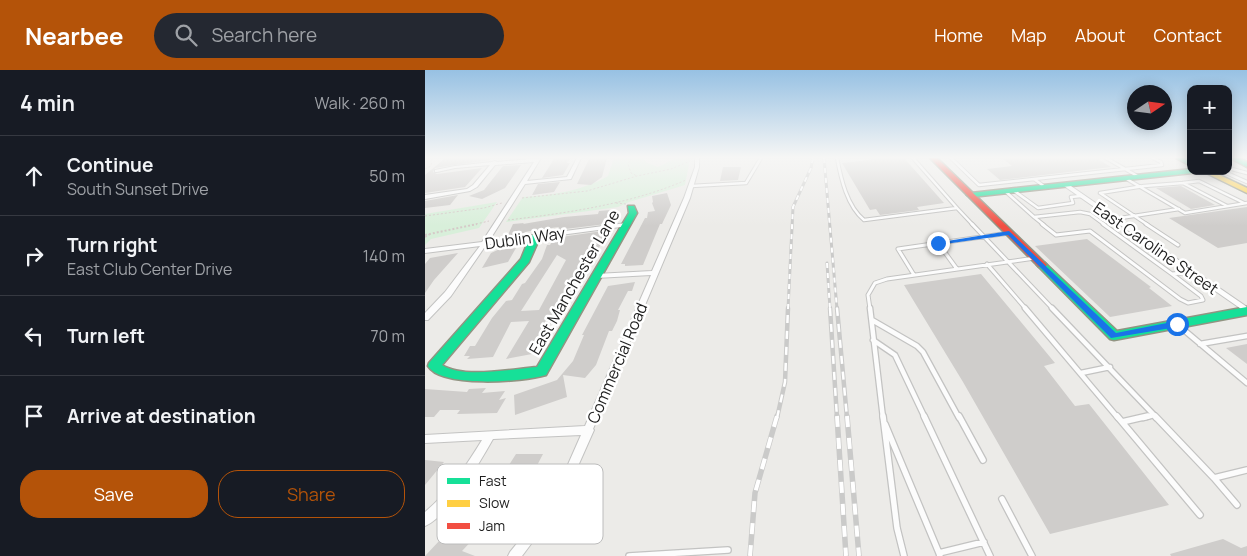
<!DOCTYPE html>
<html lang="en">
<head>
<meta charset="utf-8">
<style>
	:root { --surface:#171b24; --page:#242831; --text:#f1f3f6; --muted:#9ea1a6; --line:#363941; --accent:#b45309 }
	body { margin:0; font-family:Manrope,sans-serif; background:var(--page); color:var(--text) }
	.controls { position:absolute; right:15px; top:15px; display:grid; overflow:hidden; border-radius:10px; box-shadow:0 2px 12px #0003 }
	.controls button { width:45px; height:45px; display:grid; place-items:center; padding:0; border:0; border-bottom:1px solid var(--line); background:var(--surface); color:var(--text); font:25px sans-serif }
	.compass { position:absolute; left:702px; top:15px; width:45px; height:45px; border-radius:50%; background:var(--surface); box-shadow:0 2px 12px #0003; rotate:77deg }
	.stop { position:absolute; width:15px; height:15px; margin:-11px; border:4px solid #1a73e8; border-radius:50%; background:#fff }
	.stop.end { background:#1a73e8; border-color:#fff; box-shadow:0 1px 5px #0008 }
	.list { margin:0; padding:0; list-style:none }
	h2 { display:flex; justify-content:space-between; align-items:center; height:65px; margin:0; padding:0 20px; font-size:21px }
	h2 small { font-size:16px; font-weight:400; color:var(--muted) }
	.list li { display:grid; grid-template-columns:32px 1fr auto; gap:15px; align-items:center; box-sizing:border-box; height:80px; padding:0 20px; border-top:1px solid var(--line) }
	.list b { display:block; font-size:19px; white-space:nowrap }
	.list p { margin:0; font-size:16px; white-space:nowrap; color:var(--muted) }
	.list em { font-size:16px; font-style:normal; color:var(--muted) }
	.actions { display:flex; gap:10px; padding:15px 20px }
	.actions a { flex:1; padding:11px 0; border:1px solid var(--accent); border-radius:20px; text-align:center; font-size:18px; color:var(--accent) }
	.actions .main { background:var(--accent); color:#fff }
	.icon { flex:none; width:28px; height:28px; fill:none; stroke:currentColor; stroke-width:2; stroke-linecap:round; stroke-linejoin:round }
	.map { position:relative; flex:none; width:822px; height:486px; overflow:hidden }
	header { display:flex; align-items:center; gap:30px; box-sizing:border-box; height:70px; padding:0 25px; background:var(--accent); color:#fff }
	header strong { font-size:24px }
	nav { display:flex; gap:28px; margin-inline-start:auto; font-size:18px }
	.search { width:350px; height:45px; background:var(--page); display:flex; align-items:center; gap:12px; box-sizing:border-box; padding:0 18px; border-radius:28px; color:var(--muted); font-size:19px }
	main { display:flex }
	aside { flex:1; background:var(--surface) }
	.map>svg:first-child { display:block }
	.park { fill:#d8efda }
	.building { fill:#cfcdcb; fill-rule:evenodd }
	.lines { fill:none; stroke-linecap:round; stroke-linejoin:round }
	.lane-far3-casing { stroke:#c3c3c2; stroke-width:4.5 }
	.lane-far2-casing { stroke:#c3c3c2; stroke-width:5 }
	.lane-far1-casing { stroke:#c3c3c2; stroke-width:7 }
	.lane-casing { stroke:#c3c3c2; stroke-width:8 }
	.street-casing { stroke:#c3c3c2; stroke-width:2 }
	.fast-casing { stroke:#919482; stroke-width:3 }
	.slow-casing { stroke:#919482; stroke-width:3 }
	.jam-casing { stroke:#919482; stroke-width:3 }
	.path-far1 { stroke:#d5cac8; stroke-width:1; stroke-dasharray:2 2; stroke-linecap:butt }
	.path { stroke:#d5cac8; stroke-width:2; stroke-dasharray:2 2; stroke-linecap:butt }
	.lane-far3 { stroke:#fcfcfc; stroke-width:2.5 }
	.lane-far2 { stroke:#fcfcfc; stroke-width:3 }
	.lane-far1 { stroke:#fcfcfc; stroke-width:4.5 }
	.lane { stroke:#fcfcfc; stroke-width:5.5 }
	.street { fill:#fcfcfc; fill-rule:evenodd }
	.fast { fill:#16e098; fill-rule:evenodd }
	.slow { fill:#ffcf43; fill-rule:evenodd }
	.jam { fill:#f24e42; fill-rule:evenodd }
	.rail-far2-casing { stroke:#cacac9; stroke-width:3 }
	.rail-far1-casing { stroke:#cacac9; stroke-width:4.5 }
	.rail-casing { stroke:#cacac9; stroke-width:5.5 }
	.rail-far2 { stroke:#fff; stroke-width:2; stroke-dasharray:5; stroke-linecap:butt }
	.rail-far1 { stroke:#fff; stroke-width:2.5; stroke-dasharray:8; stroke-linecap:butt }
	.rail { stroke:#fff; stroke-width:4; stroke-dasharray:11; stroke-linecap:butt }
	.route { fill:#1a73e8 }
	.labels { text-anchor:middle; stroke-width:5; stroke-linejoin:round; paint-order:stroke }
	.street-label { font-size:16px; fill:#1e1e1e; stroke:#fff }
	.key { fill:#fff; stroke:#bcbcbc; stroke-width:1 }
	.key-label { font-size:14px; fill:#1e1e1e }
</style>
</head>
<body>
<header>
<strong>Nearbee</strong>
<div class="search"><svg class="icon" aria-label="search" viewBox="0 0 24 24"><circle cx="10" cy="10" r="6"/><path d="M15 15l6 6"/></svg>Search here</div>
<nav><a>Home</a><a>Map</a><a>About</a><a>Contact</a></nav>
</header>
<main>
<aside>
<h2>4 min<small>Walk · 260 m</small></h2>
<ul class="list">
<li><svg class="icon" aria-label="ahead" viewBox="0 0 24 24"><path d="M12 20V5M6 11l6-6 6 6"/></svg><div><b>Continue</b><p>South Sunset Drive</p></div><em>50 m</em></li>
<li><svg class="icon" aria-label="right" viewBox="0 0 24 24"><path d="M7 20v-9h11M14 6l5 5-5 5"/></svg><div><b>Turn right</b><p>East Club Center Drive</p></div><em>140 m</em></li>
<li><svg class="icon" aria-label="left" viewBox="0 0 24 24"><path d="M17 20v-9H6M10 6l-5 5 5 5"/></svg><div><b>Turn left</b></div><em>70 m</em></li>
<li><svg class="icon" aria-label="arrive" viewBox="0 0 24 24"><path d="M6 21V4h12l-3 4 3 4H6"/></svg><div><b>Arrive at destination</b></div></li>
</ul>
<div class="actions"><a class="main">Save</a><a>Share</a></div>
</aside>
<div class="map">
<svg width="822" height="486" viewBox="0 0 822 486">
	<rect width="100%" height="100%" fill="#ecebe8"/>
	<path class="park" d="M189 88H218L221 92 233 97 251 88 265 89 260 115 204 132 193 137 81 152 98 127C128 125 157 121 183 106Z
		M72 132 54 158 6 169 0 175V144Z"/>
	<path class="building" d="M23 88H66L64 90 10 98 8 102 12 104 57 98 40 117 0 123V105L18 90Z
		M132 88H145L142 93H145L138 105 117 108 129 89Z
		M182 88 177 107 166 115 152 114 164 89Z
		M461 88H479L519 133 492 137 494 140 455 145 451 139 445 140 417 93Z
		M577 88H671L686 97 575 110 562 99 587 96Z
		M96 95 80 118 57 129 44 126 59 120 78 96Z
		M298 97H316L313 110 295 111Z
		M135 112 129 122 107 125 113 114Z
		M756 116 790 135 766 139 731 118Z
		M242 123 246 135 237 154H235L218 195 200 196V194H196L220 148H222L223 142 230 141 227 133 228 132 227 126Z
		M33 125 25 135 0 138V131Z
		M822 137V173L793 178 744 148Z
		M185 140 181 154 132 160 134 157 111 160 100 162 97 165 82 167 88 154 99 153 98 154 139 147 173 144 174 141Z
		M178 161 177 167H181L178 174H176L169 187H166L155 211 146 221 107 284 81 289 104 251 86 252 68 287 42 289 45 286H39L45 276H50L67 248 81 231 87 230 97 214 100 213 117 189 122 175H125L129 168ZM132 185 141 190 114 240 96 241Z
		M662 169 726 217 724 218 747 236 685 247 610 176Z
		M89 173 84 179 91 178 83 192 57 198 66 183 77 178 79 174Z
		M33 183 9 210 0 223V194L5 188Z
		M556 204 630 293 619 296 650 336 664 334 744 435 625 464 538 312 479 215Z
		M210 212 207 221H203L193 240H195L192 251 187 261H184L171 295 160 308 138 305 142 327 90 345 89 325 132 310 148 291 159 265H157L183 216Z
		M822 274V294L801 278Z
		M61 318 57 323 80 321 74 330 81 328 72 343 32 344 35 340H15L9 347H0V319L42 322 44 319Z
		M91 384H118L106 407 67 408 74 395H84Z
		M0 390 19 392 0 415Z
		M30 454 52 465 37 481 50 486H0Z
		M798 469 816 478 822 476V486H746L745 484Z"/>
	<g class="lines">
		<defs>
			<path id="lane-far3" d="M412 88C416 109 422 136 439 150L532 138 488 88
				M526 88 554 115 609 109
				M681 88 714 107
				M803 98 822 103
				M797 101 822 112
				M700 108 760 143 822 133
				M266 116 321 113 336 88
				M620 117 609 109 737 95 736 92 728 88
				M588 120 613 138 648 133 646 127 656 126
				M580 121 609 147 655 142 665 144 680 155
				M802 136 758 113 774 111 819 133
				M532 138 548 155
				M609 147 619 155
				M689 149 754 139
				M723 155 675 123 719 116 758 113"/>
			<path id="lane-far2" d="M547 154 628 239
				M617 154 631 165 665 161 755 229 763 233 778 230 776 226 747 204
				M678 154 747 204 765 202
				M721 154 753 175
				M513 173 532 199
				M562 194 601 239
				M489 205 473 179 584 163
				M445 239 443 225 450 213 462 209 610 188"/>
			<path id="lane-far1" d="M445 238 458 348
				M600 238 693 348
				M627 238 729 345 718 348
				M447 250 492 276 498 282 534 348
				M753 255 822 313
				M448 270 470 285 500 348
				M775 274 822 266
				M656 303 685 297
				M729 345 731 348"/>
			<path id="lane" d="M458 346 472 458 479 486
				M499 346 565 486
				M534 346 558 390
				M692 346 697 352 723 346
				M730 346 789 408
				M697 352 775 445
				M460 354 514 483
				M577 429 607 486
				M812 435 789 408 822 400
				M204 486 303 480
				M515 486 514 483 559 472"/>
			<path id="street" d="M116 88 102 111 142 107 152 88H156L146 109 100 114 64 171 201 153 203 154V156L61 175 26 226 3 250H0V243L20 222 55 176 0 183V179L57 172 109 92 70 95 52 117 45 121 0 129V125L42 119 48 115 65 95 30 98 12 102H10V100L30 96 67 92 70 91 72 92Z
				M270 88H274V97L265 128 168 359 169 360 149 405 106 474 97 486H83L85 482 98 466 141 399 156 365 68 369C55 392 24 446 0 456V442C24 422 41 396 57 370L0 373V365L160 356 226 205 171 208 168 206 171 204 227 201 259 128 270 97Z
				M639 114H643L822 237V243L639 116Z"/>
			<path id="fast" d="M751 88H760L766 91V96Z
				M805 88H814L822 92V97Z
				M766 99V101H770L767 103 546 127 542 125 546 123Z
				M203 136H209L212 143 121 305C98 312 16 318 3 296L4 293 96 189 105 167 110 164 115 167 104 192 17 295C38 309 87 299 112 297L204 143Z
				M617 192 620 193 692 261 822 237V245L689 270 685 269 614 197 612 195Z"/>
			<path id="slow" d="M777 101H786L822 118V123Z"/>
			<path id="jam" d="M505 88H512L620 193 622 195 620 197H614Z"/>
		</defs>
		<use href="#lane-far3" class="lane-far3-casing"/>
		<use href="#lane-far2" class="lane-far2-casing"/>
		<use href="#lane-far1" class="lane-far1-casing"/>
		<use href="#lane" class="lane-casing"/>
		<use href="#street" class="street-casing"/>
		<use href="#fast" class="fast-casing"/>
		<use href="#slow" class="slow-casing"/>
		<use href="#jam" class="jam-casing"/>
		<path class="path-far1" d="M207 88 203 94 206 103 212 106
			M0 99 6 96 7 88
			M97 128 162 121 212 106 246 99 265 91
			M191 133 201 134
			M0 146 59 138 77 133
			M83 150C142 143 206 134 261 110
			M47 155 64 151"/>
		<path class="path" d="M0 165 52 154
			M0 167 5 164"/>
		<use href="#lane-far3" class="lane-far3"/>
		<use href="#lane-far2" class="lane-far2"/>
		<use href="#lane-far1" class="lane-far1"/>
		<use href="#lane" class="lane"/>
		<use href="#street" class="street"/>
		<use href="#fast" class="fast"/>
		<use href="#slow" class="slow"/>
		<use href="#jam" class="jam"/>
		<defs>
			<path id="rail-far2" d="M399 88 412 239
				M402 193 405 239
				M363 239 368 137 386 98 388 88"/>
			<path id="rail-far1" d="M405 238 412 348
				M412 238 422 348
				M352 348 360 312 363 238"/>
			<path id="rail" d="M412 346 421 486
				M422 346 434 486
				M325 486 330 423 352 346"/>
		</defs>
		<use href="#rail-far2" class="rail-far2-casing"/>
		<use href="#rail-far1" class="rail-far1-casing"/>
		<use href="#rail" class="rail-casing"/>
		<use href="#rail-far2" class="rail-far2"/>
		<use href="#rail-far1" class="rail-far1"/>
		<use href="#rail" class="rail"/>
	</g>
	<linearGradient id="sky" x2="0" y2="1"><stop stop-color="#97c1e3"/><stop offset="0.56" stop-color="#f6f6f5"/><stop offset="1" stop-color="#f6f6f5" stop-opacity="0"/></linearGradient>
	<rect width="822" height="156" fill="url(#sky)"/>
	<path class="route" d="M584 161 691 263 752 251 756 254 752 257 686 268 583 165 513 175 510 173Z"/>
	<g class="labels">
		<g class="street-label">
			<text transform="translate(100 168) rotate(-8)" y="6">Dublin Way</text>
			<text transform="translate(731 178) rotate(35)" y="6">East Caroline Street</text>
			<text transform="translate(149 212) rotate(-60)" y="6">East Manchester Lane</text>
			<text transform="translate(192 293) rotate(-67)" y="6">Commercial Road</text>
		</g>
	</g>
	<rect x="12" y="394" width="166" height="80" rx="8" class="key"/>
	<rect x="22" y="408" width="23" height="6" fill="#16e098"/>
	<rect x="22" y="430" width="23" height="7" fill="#ffcf43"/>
	<rect x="22" y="453" width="23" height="6" fill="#f24e42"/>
	<g class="key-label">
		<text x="54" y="416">Fast</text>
		<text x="54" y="438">Slow</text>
		<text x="54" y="461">Jam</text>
	</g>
</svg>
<div class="controls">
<button>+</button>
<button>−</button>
</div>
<svg class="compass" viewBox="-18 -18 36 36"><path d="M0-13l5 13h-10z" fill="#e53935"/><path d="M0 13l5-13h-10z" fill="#9ea1a6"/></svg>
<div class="stop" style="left:752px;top:254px"></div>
<div class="stop end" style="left:513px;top:173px"></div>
</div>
</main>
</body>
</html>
